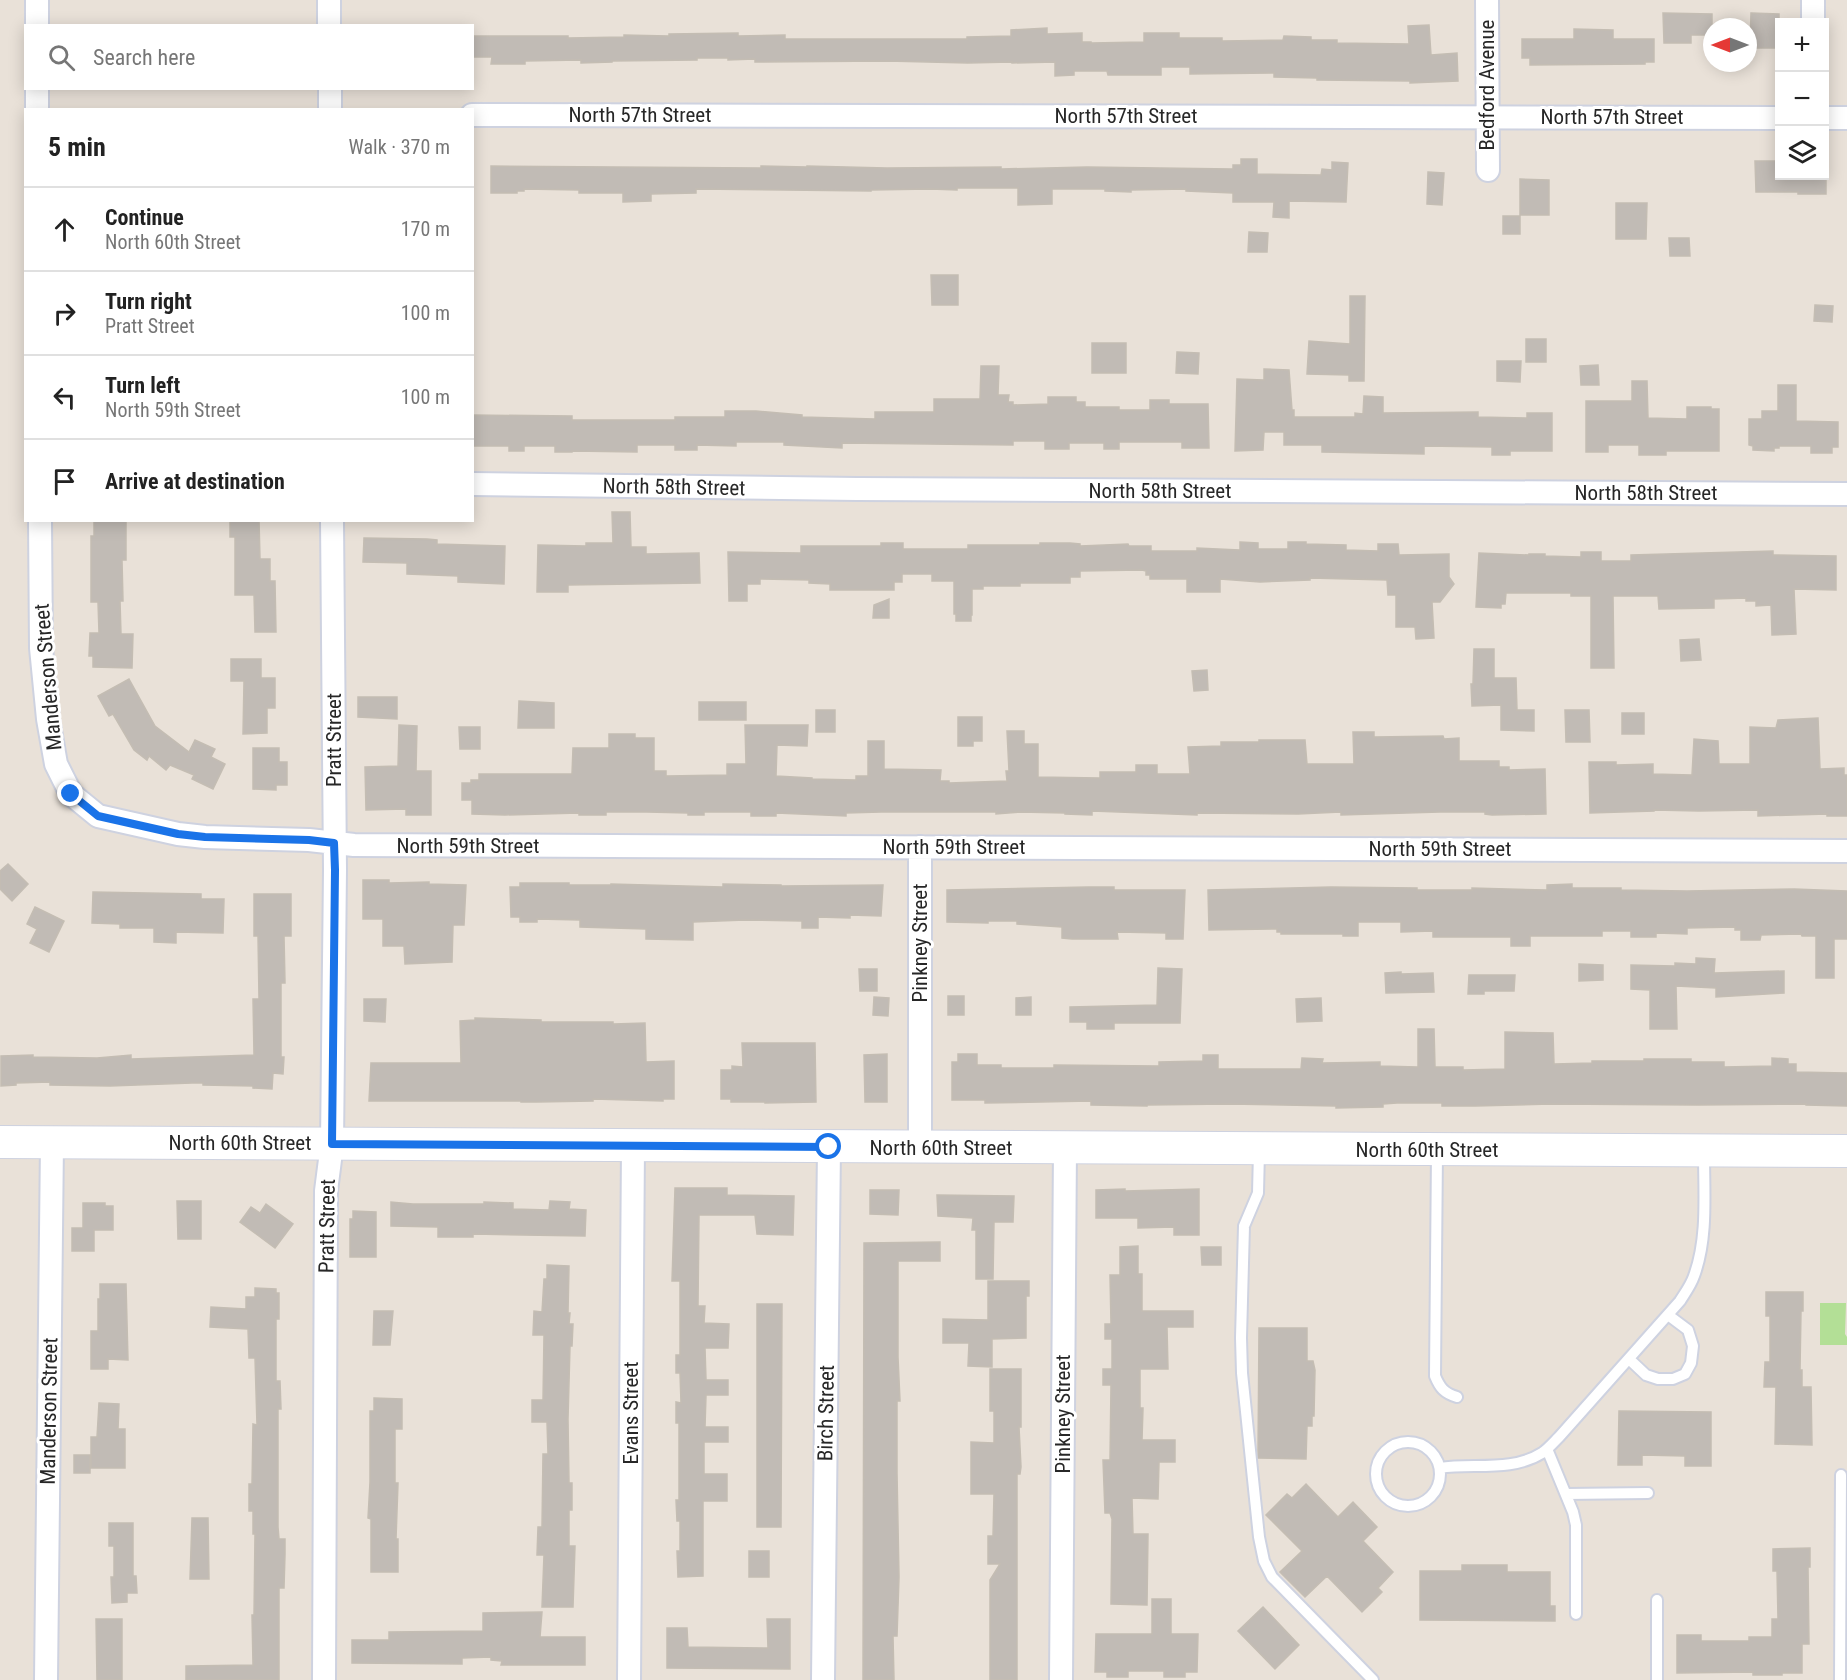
<!DOCTYPE html>
<html lang="en">
<head>
<meta charset="utf-8">
<style>
	:root { --surface:#fff; --page:#f2f2f2; --text:#222; --muted:#767676; --line:#e0e0e0 }
	body { margin:0; font-family:"Roboto Condensed",sans-serif; background:var(--page); color:var(--text) }
	.controls { position:absolute; right:18px; top:18px; display:grid; overflow:hidden; border-radius:0px; box-shadow:0 3px 15px #0003 }
	.controls button { width:54px; height:54px; display:grid; place-items:center; padding:0; border:0; border-bottom:2px solid var(--line); background:var(--surface); color:var(--text); font:30px sans-serif }
	.compass { position:absolute; left:1703px; top:18px; width:54px; height:54px; border-radius:50%; background:var(--surface); box-shadow:0 3px 15px #0003; rotate:270deg }
	.stop { position:absolute; width:18px; height:18px; margin:-14px; border:4px solid #1a73e8; border-radius:50%; background:#fff }
	.stop.end { background:#1a73e8; border-color:#fff; box-shadow:0 2px 6px #0008 }
	.list { margin:0; padding:0; list-style:none }
	h2 { display:flex; justify-content:space-between; align-items:center; height:78px; margin:0; padding:0 24px; font-size:26px }
	h2 small { font-size:20px; font-weight:400; color:var(--muted) }
	.list li { display:grid; grid-template-columns:39px 1fr auto; gap:18px; align-items:center; box-sizing:border-box; height:84px; padding:0 24px; border-top:2px solid var(--line) }
	.list b { display:block; font-size:22px; white-space:nowrap }
	.list p { margin:0; font-size:20px; white-space:nowrap; color:var(--muted) }
	.list em { font-size:20px; font-style:normal; color:var(--muted) }
	.icon { flex:none; width:33px; height:33px; fill:none; stroke:currentColor; stroke-width:2; stroke-linecap:round; stroke-linejoin:round }
	.map { position:relative; flex:none; width:1847px; height:1680px; overflow:hidden }
	.search { position:absolute; background:var(--surface); box-shadow:0 3px 15px #0003; left:24px; top:24px; width:450px; height:66px; display:flex; align-items:center; gap:15px; box-sizing:border-box; padding:0 21px; border-radius:0px; color:var(--muted); font-size:22px }
	.panel { position:absolute; background:var(--surface); box-shadow:0 3px 15px #0003; left:24px; top:108px; width:450px; height:414px; border-radius:0px }
	.map>svg:first-child { display:block }
	.park { fill:#b3df96 }
	.building { fill:#c1bbb5; stroke:#c4bdb3; stroke-width:1.5 }
	.lines { fill:none; stroke-linecap:round; stroke-linejoin:round }
	.service-casing { stroke:#ced2e0; stroke-width:14 }
	.minor-casing { stroke:#ced2e0; stroke-width:26 }
	.secondary-casing { stroke:#ced2e0; stroke-width:34 }
	.service { stroke:#fff; stroke-width:10 }
	.minor { stroke:#fff; stroke-width:22 }
	.secondary { stroke:#fff; stroke-width:32 }
	.route { stroke:#1a73e8; stroke-width:8 }
	.labels { text-anchor:middle; stroke-width:6; stroke-linejoin:round; paint-order:stroke }
	.street-label { font-size:21px; fill:#272727; stroke:#fff }
</style>
</head>
<body>
<div class="map">
<svg width="1847" height="1680" viewBox="0 0 1847 1680">
	<rect width="100%" height="100%" fill="#e9e1d8"/>
	<path class="park" d="M1820 1303H1846L1845 1334 1847 1337V1345H1820Z"/>
	<path class="building" d="M1663 13 1712 14V35H1691V43H1664Z
		M1751 13 1779 14V48H1750Z
		M1429 25 1431 55 1457 53 1458 81 1410 83V81L1317 80V78L1274 77V73L1190 74V67H1161V75H1108L1107 71H1074V75L1055 76V62L1012 63V62L968 63 887 61 755 62V59L728 60V58H697V60L612 61V62L581 63V60L525 61V64H491L492 57H472V36H568V38L624 37V35L669 36V34L738 33V36L785 35V39H967V37L1011 36V30L1047 28V34L1082 33V42H1091V43L1144 42V33H1179V38H1222V41L1283 40 1284 36 1311 37V40H1337V43L1409 44 1408 26Z
		M1574 29 1613 30V39H1654V62H1645V64L1530 65V58H1522V39H1574Z
		M1241 159H1257V174L1321 175 1322 169 1332 170V162L1348 163 1346 202 1289 201V218L1273 217 1274 202H1233V193L1186 191V189L1131 190V192L1105 191V189H1052V204L1018 205V188H957V190L930 189 871 190V191L696 189V193L651 194V201L623 202V193H579V190L524 189V191H517V193H491V166L761 168V166L807 167V166L887 168 1001 167V169L1087 167 1233 169V165H1241Z
		M1755 161H1776V176H1826V194H1798V192H1756Z
		M1428 172 1444 173 1442 205 1427 204Z
		M1520 179 1549 180V215H1520Z
		M1616 203H1647L1646 239H1616Z
		M1503 216H1520V234H1503Z
		M1249 232 1268 233 1267 252H1248Z
		M1669 238H1689L1690 256H1670Z
		M931 275H958V305H932Z
		M1350 296H1365L1364 381H1349V375L1307 374 1309 341 1350 344Z
		M1815 305 1833 306 1832 322 1814 321Z
		M1526 339H1546V362H1526Z
		M1092 343H1126V373H1092Z
		M1177 352 1199 353 1198 374 1176 373Z
		M1497 361H1521L1520 382 1497 381Z
		M1598 365 1599 385H1581L1580 366Z
		M981 366H999L998 395H1009L1008 402H1013V405L1048 404V397H1076V402H1085V407H1119V410H1150V400H1169V404H1208L1209 448H1182V442H1119V449H1104V443H1069V449H1045V441H1013V445L842 443V448L784 445V442H736V446L697 445V450H675V445H637V452L572 451V452H555V446H524V451H509V446H472V415L572 416V420H675V417H725V411H756L802 415V417L875 419V412H934V399H980Z
		M1264 369 1289 370 1292 410H1294V417H1355V413L1363 414 1364 396 1383 397V413L1478 412V417L1527 418V413H1552V451H1510V455H1492V447L1424 446V454L1322 452V445H1284V432H1264L1263 450 1235 451 1237 379 1264 380Z
		M1632 381H1647L1648 418 1687 419V407H1711V409H1719V451H1666V455H1639V445H1608V452H1586V401H1632Z
		M1778 385H1796V421L1838 422V447H1832V453H1811V446H1779V448H1774V451L1753 450V446L1749 445V419H1762V411H1778Z
		M612 512H630L631 547H646V554L699 553 700 583 568 585V592H537L538 545 586 546V543H613Z
		M94 520H126V560H122L123 601H120L121 634H133L132 668 93 667V656H89L90 633H99L98 602H91V536H94Z
		M230 520H259L260 559H270V581H275L276 632H255L254 595H235V537H230Z
		M364 538 427 539 437 540V544L505 546 504 584 458 582V576L407 574V563L363 562Z
		M1240 542 1258 543V549H1288V542H1306V544L1346 545V550L1378 551V544H1398L1399 555 1449 554V577L1454 584 1440 602H1432L1434 638 1416 639 1415 627H1396V595H1388L1387 580 1310 578V580L1260 582 1220 579V592H1187V579H1150V575H1146V571L1142 570 1080 571V577H1070V583H1020V586H983V589H972V615H971V621H956V614H954V581H932V574H902V582H894V590H830V584L809 583V580L760 579V584H747V601H729L728 552 801 553V546H881V543H903V549H968V545H1040V543H1070L1080 544V546L1128 544 1129 546H1151V551H1197V548L1240 550Z
		M1773 551V555L1836 556V590L1794 589 1796 634 1772 635 1771 605 1756 606V601H1746V598L1714 599V608L1659 609 1658 596H1613L1614 668H1591V596H1571V593H1506L1505 604H1501V608L1476 607 1479 553 1529 555V554H1545V556L1581 557V552H1601V561H1631V555Z
		M889 599V618H873L874 605Z
		M1699 639 1701 660 1681 661 1680 640Z
		M1474 649H1494V678H1516L1517 710H1534V731L1501 730V705L1472 706 1471 684H1473Z
		M231 659H261V678H275V708H267V733L243 734 244 681H231Z
		M1207 670 1208 690 1194 691 1192 671Z
		M129 679 155 726 189 752 195 740 215 749 211 757 225 764 213 789 192 779 194 775 170 765 166 770 149 756 147 760 134 750 113 714 109 716 98 696Z
		M358 697H397V719L358 717Z
		M519 701 554 703V728H518Z
		M699 702H746V720H699Z
		M816 710H835V732H816Z
		M1565 710H1589L1590 742H1566Z
		M1622 713H1644V734H1622Z
		M958 717H982V741H973V746H958Z
		M1818 718 1820 769 1844 768V775H1847V816H1827V814L1758 816V810L1699 811 1654 810V811L1590 813 1589 762H1616V765L1653 764V774L1692 775 1694 739 1718 741 1719 764H1750V727L1776 728 1778 720Z
		M399 725 417 726 416 771H431V815H406V809L366 810 365 767 398 766Z
		M745 725H808L807 746 777 745 776 776 812 778V779L856 780V776H868V741H884V769L941 770 940 781H949V783L1007 781 1006 771H1009L1007 731H1024V744H1038V777L1100 778V772H1136V765H1157V774H1190L1188 747 1221 746V742H1259V740H1305L1307 764H1354L1353 732H1374V737L1443 736 1444 739 1459 738V761H1499V767H1509V770L1545 769 1546 814 1492 815 1485 814V812H1440L1341 815V812L1298 814 1197 813V815L1092 811V815L1065 814V813L1020 812 996 814V812H881L846 813V816L776 813V816H751V812H704V815H688V813L647 812H606V815H579V813L505 815 472 814V800H462V783H471V780H479V774H572L573 748H609V734H635V738H654V771H666V776L727 775V764H746Z
		M459 727H480V749H460Z
		M253 748H279V762H287V785H276V790L253 789Z
		M8 864 28 884 12 901 0 889V871Z
		M363 880H389V883L429 882V884L466 885 464 925H453L452 962 405 964 404 946H383V919H363Z
		M520 883H569V885H611V884L723 887V884L781 885V886L883 885 881 916 850 915V918L818 917V928H802V921L745 920 693 922V940L646 939V929L580 927V920L537 919V922H520V917H511L510 887H520Z
		M1572 884V888H1621V890L1687 891 1794 889 1847 891V939H1834V978H1816V936H1802L1801 934 1761 935 1760 940H1741V930H1735V927L1687 928V934L1656 933V937H1631V931H1602V936H1530V946H1511V937H1433V931L1401 932V922H1358V936H1343V934H1281V932H1277V929L1209 930 1208 890 1331 887 1417 888V890H1472V888L1547 890V885Z
		M1088 887H1114V890H1185L1183 939H1166V933L1117 932 1118 939H1072L1062 938V927L1017 924V921H988V923L947 922V890Z
		M93 892 201 894V899H224L223 933 176 932V943L154 942V928H120V924L92 923Z
		M254 894H291V936H284L285 983H281V1057H284L283 1074 273 1073 272 1089 253 1088V1086L203 1085V1083H192L110 1086 50 1085V1082L16 1083V1085L1 1086V1056L33 1055V1057L97 1058 131 1055V1059L254 1055 253 999H259L258 936H254Z
		M35 907 64 921 49 952 30 943 37 929 27 924Z
		M1696 958 1715 959 1714 973 1784 971V993L1716 997V988L1676 986 1677 1029H1650V990L1631 989V965L1675 966V963L1696 964Z
		M1579 964 1603 965V980L1579 981Z
		M1158 968 1182 969 1180 1023H1114V1029H1087V1022H1070V1007L1157 1005Z
		M859 969H877V991H860Z
		M1401 972V974L1433 973 1434 992 1386 993 1385 973Z
		M1469 975H1515L1514 991H1484V994H1468Z
		M948 996H964V1015H948Z
		M874 997 889 998 888 1016 873 1015Z
		M1031 997V1015H1016V998Z
		M1321 998 1322 1021 1297 1022 1296 999Z
		M364 999H386L385 1022 364 1021Z
		M475 1018 541 1020V1022H613V1024L645 1023 646 1062 674 1061V1099H663V1101L593 1099V1101L537 1102H521V1101H369L371 1063H461L460 1021 475 1020Z
		M1418 1029H1434L1435 1067H1463V1070L1505 1069V1032L1553 1033 1554 1064 1592 1063V1061H1644V1059H1691V1062H1724V1067L1772 1066V1058L1788 1059V1064H1796V1072L1847 1073V1106L1806 1105V1104L1697 1105 1551 1104 1475 1106H1442V1103H1397L1383 1104V1107L1336 1108V1106L1229 1104 1147 1105V1106L1091 1105V1101L985 1103V1100H952V1062H958V1054H977V1065H1001V1068H1054V1065L1159 1066V1062L1203 1061V1055H1218V1069H1301L1302 1058 1323 1059 1322 1063 1380 1062V1066L1418 1067Z
		M742 1043H815L816 1102 765 1103V1102H731V1099H721V1070H732V1066L743 1067Z
		M887 1054V1102H865L864 1055Z
		M675 1188H727V1195L794 1196 793 1235 757 1234 755 1215H699L698 1306H705L704 1323 729 1324 728 1348H705L706 1380H728V1395H706L705 1427H728V1442H704V1474H727V1501H703V1576L678 1577 677 1551H680V1521H677L676 1500H679V1423H676V1402L681 1403 680 1373H676V1355H680V1281H672Z
		M1125 1189V1191L1199 1189V1235H1174V1227L1138 1228V1218H1096V1190Z
		M870 1190H899L898 1215 870 1214Z
		M937 1195 1014 1196 1013 1222H994L993 1279H976V1230H972L973 1218 938 1216Z
		M177 1201H201V1239H178Z
		M550 1201 570 1202 569 1209 586 1210 585 1236 473 1234V1237H438V1227L391 1226V1202L413 1204H484V1202L513 1203V1209L549 1210Z
		M83 1203H105V1206H113V1230H94V1251H72V1228H83Z
		M266 1204 293 1224 275 1248 240 1222 251 1207 260 1213Z
		M353 1211 376 1212V1257H350V1219H353Z
		M940 1242V1261H898V1357L900 1401H897V1473L899 1577 897 1636H893L894 1680H863L864 1243Z
		M1138 1246V1274H1142V1311H1193V1327H1167L1168 1369H1140V1408H1143L1142 1440H1175V1462H1159L1158 1499 1132 1498 1133 1534H1148L1147 1605 1111 1604 1112 1519 1110 1513H1105L1103 1460H1110L1111 1385H1103V1369H1112V1339H1105V1324H1111L1110 1275H1120V1247Z
		M1201 1247H1221V1265H1202Z
		M547 1265 569 1266 568 1313H570L569 1324H573L572 1346H570L568 1419 569 1483H572V1510H569V1546H575L573 1607H542L544 1555H537L538 1527H542L543 1454H548L547 1422H532V1400H543L544 1335H533L534 1311 542 1312 544 1279H547Z
		M988 1281H1029V1296H1026V1338L992 1339V1367L968 1366 969 1343H943V1319L988 1320Z
		M100 1284H126L128 1360 108 1359V1369H91V1331H98V1299H100Z
		M255 1288 276 1289V1293H279V1319H276V1381H280L281 1409H278V1527L279 1539H285V1554L284 1588H279V1680H186V1666L253 1665 252 1615H254L255 1534H253V1511H249V1484H252L253 1424 257 1425 255 1358H249L248 1329 210 1327 211 1307 246 1309V1297H255Z
		M1766 1292H1803V1311H1801L1800 1370H1802V1387H1811L1812 1445 1775 1444 1776 1387H1764L1765 1362H1770V1316H1766Z
		M757 1304H782L781 1527H757Z
		M374 1311H393L390 1345H373Z
		M1259 1328H1307V1361H1313L1315 1370 1314 1416H1312V1426H1307L1306 1459 1258 1458Z
		M990 1369H1021V1427H1019L1021 1467 1020 1474H1017V1680H990V1580L1000 1564H988V1536H993L994 1494H971V1442L994 1443V1411H990Z
		M374 1398 402 1399V1429H395V1483H398L396 1539H398V1572H371V1519L368 1518 370 1482V1411H374Z
		M99 1403 119 1404 118 1429H125V1468H91V1437H97Z
		M1619 1411 1711 1412V1466H1685V1456L1642 1455V1465H1618Z
		M74 1455H90V1473H74Z
		M1306 1484 1338 1517 1353 1502 1377 1527 1363 1541 1393 1572 1378 1588 1382 1592 1362 1612 1327 1576 1305 1597 1280 1572 1302 1551 1266 1515 1287 1494 1292 1498Z
		M192 1518H208L209 1579H190Z
		M109 1523H133V1576H136L137 1593H127V1602L112 1603 111 1577H114V1546H109Z
		M1810 1548V1567H1808L1809 1644H1802V1673H1782V1675H1753V1672L1677 1673V1635H1701V1641H1749V1637H1772V1619H1778L1777 1571H1773V1549Z
		M749 1551H769V1577H749Z
		M1462 1565H1507V1572H1550V1606H1555V1621L1420 1620V1571H1462Z
		M1152 1599H1171V1634H1198L1197 1672H1185V1677H1164V1671H1128V1677H1107V1672H1095L1096 1634H1152Z
		M1263 1607 1299 1645 1275 1669 1238 1631Z
		M542 1612 540 1637H585V1665H501L502 1661 491 1660V1657L462 1658V1664L352 1663V1640H389V1632L483 1631V1613Z
		M96 1619H122V1680H97Z
		M767 1619H790V1669L667 1668V1628H687L688 1647 768 1648Z"/>
	<g class="lines">
		<defs>
			<path id="service" d="M1259 1151 1258 1193 1244 1226 1241 1338 1242 1373 1259 1537 1264 1561 1272 1577 1373 1680
				M1437 1151 1435 1376C1440 1388 1444 1393 1457 1397
				M1629 1359 1646 1375 1658 1379H1673L1685 1374 1691 1363 1693 1346 1688 1330 1668 1315
				M1376 1474a32 32 0 1 1 64 0a32 32 0 1 1-64 0Z
				M1547 1449 1573 1512 1576 1525V1614
				M1440 1468C1473 1463 1512 1472 1542 1453 1548 1449 1554 1442 1559 1437L1680 1301C1685 1293 1691 1285 1694 1276 1708 1238 1704 1194 1704 1154
				M1566 1494 1648 1493
				M1657 1680V1600
				M1840 1680 1841 1475"/>
			<path id="minor" d="M37 0V26
				M329 0V26
				M1487 0 1488 170
				M1813 22V0
				M37 88V110
				M330 88V110
				M472 115 1780 118
				M1824 118H1847
				M472 484 857 489 1847 494
				M40 520 41 648 48 719 56 764 71 794 98 816 178 834 205 837 309 840 354 845 1847 851
				M920 847V1148
				M46 1680 52 1142
				M324 1680 326 1191 332 1144 335 870 332 520
				M629 1680 633 1146
				M823 1680 829 1147
				M1061 1680 1065 1148"/>
			<path id="secondary" d="M0 1142 1847 1151"/>
		</defs>
		<use href="#service" class="service-casing"/>
		<use href="#minor" class="minor-casing"/>
		<use href="#secondary" class="secondary-casing"/>
		<use href="#service" class="service"/>
		<use href="#minor" class="minor"/>
		<use href="#secondary" class="secondary"/>
	</g>
	<g class="lines">
		<path class="route" d="M71 794 98 816 178 834 205 837 309 840 334 843 335 870 332 1144 829 1147"/>
	</g>
	<g class="labels">
		<g class="street-label">
			<text transform="translate(1487 85) rotate(-90)" y="7">Bedford Avenue</text>
			<text x="640" y="122">North 57th Street</text>
			<text x="1126" y="123">North 57th Street</text>
			<text x="1612" y="124">North 57th Street</text>
			<text transform="translate(674 487) rotate(1)" y="7">North 58th Street</text>
			<text x="1160" y="498">North 58th Street</text>
			<text x="1646" y="500">North 58th Street</text>
			<text transform="translate(48 677) rotate(-95)" y="7">Manderson Street</text>
			<text transform="translate(334 740) rotate(-90)" y="7">Pratt Street</text>
			<text x="468" y="853">North 59th Street</text>
			<text x="954" y="854">North 59th Street</text>
			<text x="1440" y="856">North 59th Street</text>
			<text transform="translate(920 943) rotate(-90)" y="7">Pinkney Street</text>
			<text x="240" y="1150">North 60th Street</text>
			<text x="941" y="1155">North 60th Street</text>
			<text x="1427" y="1157">North 60th Street</text>
			<text transform="translate(327 1226) rotate(-89)" y="7">Pratt Street</text>
			<text transform="translate(49 1411) rotate(-89)" y="7">Manderson Street</text>
			<text transform="translate(631 1413) rotate(-90)" y="7">Evans Street</text>
			<text transform="translate(826 1413) rotate(-89)" y="7">Birch Street</text>
			<text transform="translate(1063 1414) rotate(-90)" y="7">Pinkney Street</text>
		</g>
	</g>
</svg>
<div class="controls">
<button>+</button>
<button>−</button>
<button><svg class="icon" aria-label="layers" viewBox="0 0 24 24"><path d="M12 4l9 5-9 5-9-5zM3 14l9 5 9-5"/></svg></button>
</div>
<svg class="compass" viewBox="-18 -18 36 36"><path d="M0-13l5 13h-10z" fill="#e53935"/><path d="M0 13l5-13h-10z" fill="#767676"/></svg>
<div class="stop" style="left:829px;top:1147px"></div>
<div class="stop end" style="left:71px;top:794px"></div>
<div class="search"><svg class="icon" aria-label="search" viewBox="0 0 24 24"><circle cx="10" cy="10" r="6"/><path d="M15 15l6 6"/></svg>Search here</div>
<section class="panel">
<h2>5 min<small>Walk · 370 m</small></h2>
<ul class="list">
<li><svg class="icon" aria-label="ahead" viewBox="0 0 24 24"><path d="M12 20V5M6 11l6-6 6 6"/></svg><div><b>Continue</b><p>North 60th Street</p></div><em>170 m</em></li>
<li><svg class="icon" aria-label="right" viewBox="0 0 24 24"><path d="M7 20v-9h11M14 6l5 5-5 5"/></svg><div><b>Turn right</b><p>Pratt Street</p></div><em>100 m</em></li>
<li><svg class="icon" aria-label="left" viewBox="0 0 24 24"><path d="M17 20v-9H6M10 6l-5 5 5 5"/></svg><div><b>Turn left</b><p>North 59th Street</p></div><em>100 m</em></li>
<li><svg class="icon" aria-label="arrive" viewBox="0 0 24 24"><path d="M6 21V4h12l-3 4 3 4H6"/></svg><div><b>Arrive at destination</b></div></li>
</ul>
</section>
</div>
</body>
</html>
